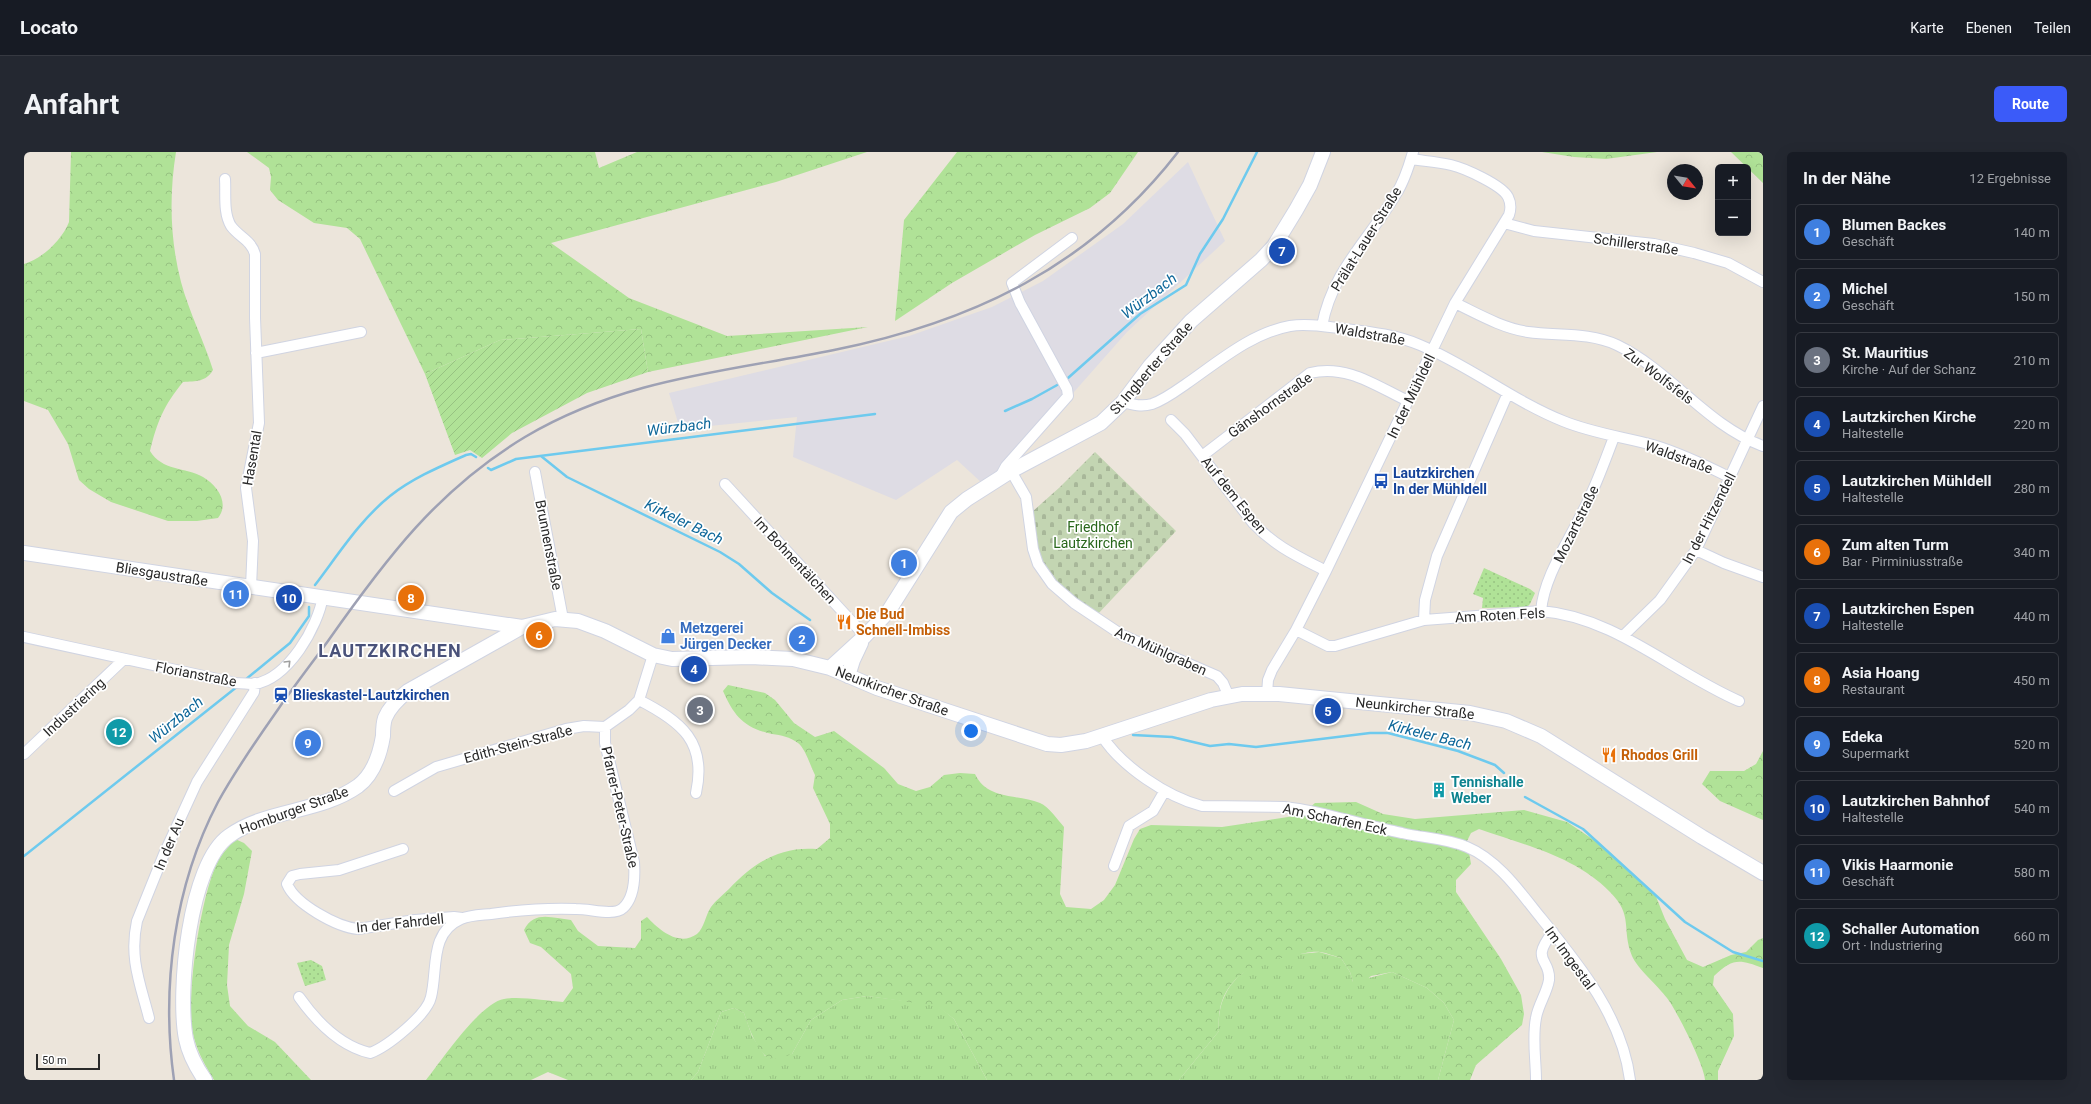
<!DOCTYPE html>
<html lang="de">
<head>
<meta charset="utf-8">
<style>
	:root { --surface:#171b24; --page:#242831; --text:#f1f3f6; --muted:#9ea1a6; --line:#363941; --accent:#3b5bf9 }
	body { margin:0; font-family:Roboto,sans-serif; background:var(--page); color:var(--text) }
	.controls { position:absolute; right:12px; top:12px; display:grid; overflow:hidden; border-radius:6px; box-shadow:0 4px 16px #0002 }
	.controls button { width:36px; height:36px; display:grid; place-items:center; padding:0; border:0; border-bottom:1px solid var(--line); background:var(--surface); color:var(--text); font:20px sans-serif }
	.compass { position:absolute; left:1643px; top:12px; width:36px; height:36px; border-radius:50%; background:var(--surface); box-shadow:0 4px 16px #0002; rotate:120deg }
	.scale { position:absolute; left:12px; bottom:10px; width:64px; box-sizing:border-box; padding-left:4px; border:2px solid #292929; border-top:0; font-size:11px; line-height:14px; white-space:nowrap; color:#292929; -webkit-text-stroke:3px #fff; paint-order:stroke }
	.you { position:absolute; left:947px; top:579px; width:14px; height:14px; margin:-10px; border:3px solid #fff; border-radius:50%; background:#1a73e8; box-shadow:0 0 0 6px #1a73e833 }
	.badge { display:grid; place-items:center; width:26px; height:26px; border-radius:50%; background:var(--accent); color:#fff; font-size:13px; font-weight:700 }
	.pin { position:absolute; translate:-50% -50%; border:2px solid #fff; box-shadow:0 1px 4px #0006 }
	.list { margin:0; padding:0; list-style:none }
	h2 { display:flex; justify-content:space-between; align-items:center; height:52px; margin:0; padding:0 16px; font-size:17px }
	h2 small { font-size:13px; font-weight:400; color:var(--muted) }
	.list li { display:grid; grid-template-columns:26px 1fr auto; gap:12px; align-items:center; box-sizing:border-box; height:56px; margin:0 8px 8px; padding:0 8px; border:1px solid var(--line); border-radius:6px }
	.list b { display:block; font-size:15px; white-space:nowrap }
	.list p { margin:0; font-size:13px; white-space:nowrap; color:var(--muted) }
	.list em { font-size:13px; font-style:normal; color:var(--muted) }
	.map { position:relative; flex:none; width:1739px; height:928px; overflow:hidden; border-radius:6px }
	header { display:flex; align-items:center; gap:24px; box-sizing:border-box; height:56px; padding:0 20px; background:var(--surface); border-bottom:1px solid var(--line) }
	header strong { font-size:19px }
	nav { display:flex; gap:22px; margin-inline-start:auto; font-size:14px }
	.intro { display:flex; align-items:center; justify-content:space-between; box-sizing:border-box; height:96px; padding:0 24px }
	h1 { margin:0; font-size:28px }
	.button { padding:10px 18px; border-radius:6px; background:var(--accent); color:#fff; font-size:14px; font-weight:700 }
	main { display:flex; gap:24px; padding:0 24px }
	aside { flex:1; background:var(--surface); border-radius:6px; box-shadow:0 4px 16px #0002 }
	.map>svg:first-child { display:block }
	.industrial { fill:#dedce4 }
	.grass { fill:url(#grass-tufts) }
	.forest { fill:url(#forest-crowns) }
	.cemetery { fill:url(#cemetery-stones) }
	.park { fill:url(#park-dots) }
	.garden { fill:url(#garden-furrows) }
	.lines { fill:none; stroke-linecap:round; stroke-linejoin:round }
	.stream { stroke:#6ecaee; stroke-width:2.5 }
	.street-casing { stroke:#d0d4e2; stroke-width:12 }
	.secondary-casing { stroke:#d0d4e2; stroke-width:16 }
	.street { stroke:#fff; stroke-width:10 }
	.secondary { stroke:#fff; stroke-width:14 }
	.rail { stroke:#9ea1b4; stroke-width:2.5 }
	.oneway { stroke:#9f9f9f }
	.labels { text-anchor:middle; stroke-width:3.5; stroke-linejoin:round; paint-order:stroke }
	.street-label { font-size:14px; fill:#292929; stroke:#fff }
	.transit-label { font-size:14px; font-weight:bold; fill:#164399; stroke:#fff; text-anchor:start }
	.park-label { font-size:14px; fill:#28661a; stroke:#fff }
	.food-label { font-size:14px; font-weight:bold; fill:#c56008; stroke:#fff; text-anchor:start }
	.shop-label { font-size:14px; font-weight:bold; fill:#366cbe; stroke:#fff; text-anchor:start }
	.culture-label { font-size:14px; font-weight:bold; fill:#0d838f; stroke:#fff; text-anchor:start }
	.water-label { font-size:15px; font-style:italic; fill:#0e6799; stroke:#fff }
	.district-label { font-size:18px; font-weight:bold; letter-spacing:1px; fill:#4a527a; stroke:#fff }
</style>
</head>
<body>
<header>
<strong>Locato</strong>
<nav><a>Karte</a><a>Ebenen</a><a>Teilen</a></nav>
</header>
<div class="intro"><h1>Anfahrt</h1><a class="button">Route</a></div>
<main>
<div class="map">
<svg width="1739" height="928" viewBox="0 0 1739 928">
	<defs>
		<pattern id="grass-tufts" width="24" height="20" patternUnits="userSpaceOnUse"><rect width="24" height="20" fill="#b0e297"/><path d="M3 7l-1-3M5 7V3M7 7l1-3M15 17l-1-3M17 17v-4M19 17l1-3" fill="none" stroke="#97c282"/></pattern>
		<pattern id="forest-crowns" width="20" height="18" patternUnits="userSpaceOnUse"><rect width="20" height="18" fill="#b0e297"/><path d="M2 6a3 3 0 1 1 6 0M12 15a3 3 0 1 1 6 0" fill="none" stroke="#97c282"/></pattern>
		<pattern id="cemetery-stones" width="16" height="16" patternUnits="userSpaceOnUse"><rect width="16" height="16" fill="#c3d5b2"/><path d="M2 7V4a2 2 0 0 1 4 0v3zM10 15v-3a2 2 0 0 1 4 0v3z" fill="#a8b799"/></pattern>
		<pattern id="park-dots" width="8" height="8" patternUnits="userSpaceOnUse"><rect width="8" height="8" fill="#b0e297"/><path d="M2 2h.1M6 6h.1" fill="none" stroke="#97c282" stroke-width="1.8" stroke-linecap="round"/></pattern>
		<pattern id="garden-furrows" width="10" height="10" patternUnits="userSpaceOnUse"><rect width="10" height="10" fill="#b0e297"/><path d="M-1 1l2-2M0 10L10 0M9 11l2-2" fill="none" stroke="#97c282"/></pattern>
	</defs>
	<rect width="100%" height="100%" fill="#ece5db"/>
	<path class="industrial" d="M1164 10 1201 89 1103 180 1027 266 990 312 959 332 933 308 872 348 769 305 773 265 656 277 645 241 885 184 968 155 1019 129 1099 72Z"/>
	<path class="grass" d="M1295 800 1317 806 1326 820 1329 830 1368 820 1403 836 1420 851 1430 868 1414 928H1155L1195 879C1192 843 1212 818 1246 807 1261 802 1279 802 1295 800Z
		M843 844 913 853 930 867 963 928H667L674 920 697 860 710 856 720 861 728 884 741 904 768 902 787 868 818 848Z"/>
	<path class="forest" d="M47 0H152C145 43 146 88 157 130 165 160 180 189 189 218 182 230 172 229 159 230 140 253 133 270 126 299 138 319 161 315 179 325 193 333 206 351 194 366L173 369H144L87 350 65 337 55 328 44 292 24 258 0 249V112C19 106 38 88 45 70Z
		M223 0H571L575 16 613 0H843L752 30 527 91 605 146 703 184 844 175 624 220 617 177 476 188 401 222 336 87 323 76 290 71 254 48 246 38 247 25 245 16Z
		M933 0H1114L1086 41 1066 56 1011 83 928 131 871 169 880 68Z
		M1518 0H1633L1582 7 1550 5Z
		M1707 0H1739V31Z
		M704 533 741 541 751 548 770 571 791 585 810 579 860 616 874 632 892 639 906 635 920 623 936 621 951 622C963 648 993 642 1016 651 1025 655 1033 667 1040 675L1036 742 1042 755 1067 757 1080 748 1091 733 1110 687 1116 677 1127 673 1198 675 1277 663 1291 651 1332 650 1359 662 1391 667 1500 658 1543 670 1579 694 1631 742 1641 767 1663 808 1679 815 1707 803 1722 800 1734 788 1739 786V816C1715 807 1709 806 1690 824L1689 833 1709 862 1710 884 1694 919V928H1681C1681 915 1652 857 1643 846 1634 834 1613 816 1608 804 1597 777 1610 764 1586 740 1551 704 1500 693 1455 677L1447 681 1443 689 1447 712 1432 728V740L1477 807 1497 843 1500 862 1498 873 1452 913 1446 928H1414L1430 868 1420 851 1403 836 1368 820 1347 824 1338 832 1329 830 1326 820 1317 806C1310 804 1303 801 1296 800 1288 799 1277 802 1269 804 1225 810 1191 830 1195 879L1155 928H963L930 867 913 854 843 844 818 848 787 868 768 902C762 904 755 907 750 907 735 908 724 873 720 861L710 856 697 860 674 920 667 928H544L524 920 507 928H402C418 908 456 851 480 847 495 844 523 849 539 850L549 836 547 822 517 795 506 791 500 778C510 758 528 766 547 768L554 779 574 794 611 796 617 787V769L623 765C635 778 655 795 673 782 680 776 682 762 687 755 692 748 699 743 705 737 730 711 755 694 793 697L806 686V672L789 636 791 623C786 613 781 596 774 591 766 585 757 583 748 582 720 576 710 564 699 539Z
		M1739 599V668L1696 649 1678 632 1686 619H1720L1732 612Z
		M211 687 220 691 228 699 220 742 205 793 203 833 206 854 224 874 251 890 287 928H190C182 915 174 901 170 886 160 851 177 741 194 709 198 701 206 694 211 687Z"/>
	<path class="cemetery" d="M1071 300 1152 379 1073 463C1055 449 1022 427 1015 403 1011 390 1010 374 1008 360L1036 335Z"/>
	<path class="park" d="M1460 416 1506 437 1511 441 1506 452 1503 455 1458 456 1459 446 1449 442Z
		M287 808 298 814 302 828 281 834 273 811Z"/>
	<path class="garden" d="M617 177 624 220 563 241 488 281 458 306 446 298 431 303 401 222 476 188Z"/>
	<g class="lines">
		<path class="stream" d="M1044 226 1116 162 1162 133 1176 102 1199 67 1233 0
			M981 259 1008 247 1035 232
			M517 304 543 325 696 400 715 412 748 441 786 468
			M464 316 467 318 492 307 851 262
			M291 433C314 403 336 368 366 344 389 326 415 315 442 303L447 302 452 305
			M221 528 266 491 285 464V455
			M1109 583 1148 585 1186 594 1205 592 1232 595 1346 581H1364L1434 599 1471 613 1480 621
			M1501 645 1559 677 1661 770 1709 800 1739 809
			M0 704 214 534"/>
		<defs>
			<path id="street" d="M201 27C202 42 199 61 207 74 215 85 227 88 231 102V166L235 271 222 336 229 389 227 435
				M1480 71 1510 79 1630 92 1670 101 1704 111 1739 130
				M1431 151C1454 162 1478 176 1504 180 1534 184 1565 180 1593 193 1647 219 1682 273 1739 294
				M1298 174C1308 119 1345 88 1372 42 1380 30 1385 14 1389 0
				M232 201 337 180
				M1099 250C1109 253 1118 255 1128 252 1140 248 1152 239 1162 232 1194 210 1227 181 1266 174 1284 171 1304 175 1322 177 1347 180 1373 183 1396 193 1446 214 1489 249 1539 269 1568 281 1599 285 1629 293 1656 301 1681 313 1705 325
				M1147 268 1161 282 1229 371C1252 395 1273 404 1302 419
				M1178 304 1286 221C1323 212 1352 234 1384 249
				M987 319 1002 345 1009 397 1014 412 1028 432 1050 451 1098 483 1193 524 1199 531 1205 545
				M511 320 539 467
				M976 325 982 314 1044 244 1043 237 996 151 988 131 1048 86
				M701 332 841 484
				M1672 398 1700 411 1739 425
				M1517 459C1520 425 1543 392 1558 361 1571 337 1580 311 1590 285
				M1400 468 1401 448 1413 404 1484 241
				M1272 478 1304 494H1311L1400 468 1517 459C1591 465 1648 520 1715 549
				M1599 484 1636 448 1672 398 1739 254
				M0 485 212 531C218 531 224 532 230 532 264 527 294 475 299 444
				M1243 542 1244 528 1248 518 1272 478 1302 419 1431 151 1485 63C1487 57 1487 51 1484 45 1478 33 1440 16 1427 13 1414 10 1400 9 1387 7
				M615 548C658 570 683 590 672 641
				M581 575 605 558 615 548 629 503
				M1078 584C1097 614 1143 645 1178 654L1260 655 1275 657C1309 663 1343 674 1378 681 1399 686 1422 686 1443 695 1472 707 1494 737 1513 761 1552 809 1598 863 1606 928
				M0 602 100 507
				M370 639 412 615 542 577 560 574 581 575
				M379 697 315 718 276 722 268 724 263 732C271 752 313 775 334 777L391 768 430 765 438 766
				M1090 714 1105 674 1129 659 1140 640
				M275 845C292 869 316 894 346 901 363 895 403 863 407 845 414 817 405 781 437 767 446 763 458 763 467 762 495 758 523 756 552 757 563 757 574 760 585 760 590 760 596 759 599 756 611 745 611 724 610 710L581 591V575
				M125 866C116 831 105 806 113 769L140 702 173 630 230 540 231 531
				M1512 928C1512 908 1508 886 1512 866 1514 853 1523 841 1525 828 1527 806 1505 810 1529 780"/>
			<path id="secondary" d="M0 401 498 475 531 467 554 469 581 479 629 503 648 507 727 505 769 507 806 516 853 536 1023 592 1037 593 1062 589 1187 548 1218 542H1255L1446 561 1482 569 1517 584 1678 685 1739 721
				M806 516 841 484 864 460 927 360 943 347 987 319 1077 271 1099 250 1126 214 1167 169 1237 108 1250 94 1272 58 1286 33 1299 0
				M824 524 829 508 837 491
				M181 928C172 915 165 902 162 887 153 841 165 712 205 684 242 657 296 661 334 634 350 622 356 602 359 584 359 578 359 572 361 566 366 554 375 546 384 539L498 475"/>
		</defs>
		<use href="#street" class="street-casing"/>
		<use href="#secondary" class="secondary-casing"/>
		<use href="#street" class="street"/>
		<use href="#secondary" class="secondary"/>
		<path class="rail" d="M150 928C137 835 150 734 194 650 212 617 234 586 255 556 271 533 288 511 304 489 361 408 414 337 501 285 601 226 701 220 810 198 949 170 1066 114 1154 0"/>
	</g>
	<defs><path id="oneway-chevron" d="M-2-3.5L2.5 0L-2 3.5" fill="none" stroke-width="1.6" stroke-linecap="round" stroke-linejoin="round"/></defs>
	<use class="oneway" href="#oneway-chevron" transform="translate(264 511) rotate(-45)"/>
	<defs>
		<symbol id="bus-bare" viewBox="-9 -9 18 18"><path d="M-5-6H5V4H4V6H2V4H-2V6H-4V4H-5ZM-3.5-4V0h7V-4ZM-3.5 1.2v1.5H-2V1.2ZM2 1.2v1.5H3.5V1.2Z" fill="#1a4fb4" stroke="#fff" stroke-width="2.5" paint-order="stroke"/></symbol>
		<symbol id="restaurant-bare" viewBox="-9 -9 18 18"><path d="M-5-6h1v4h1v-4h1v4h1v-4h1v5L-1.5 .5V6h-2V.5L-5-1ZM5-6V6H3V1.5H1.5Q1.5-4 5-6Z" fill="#e8710a" stroke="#fff" stroke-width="2.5" paint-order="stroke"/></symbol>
		<symbol id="shop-bare" viewBox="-9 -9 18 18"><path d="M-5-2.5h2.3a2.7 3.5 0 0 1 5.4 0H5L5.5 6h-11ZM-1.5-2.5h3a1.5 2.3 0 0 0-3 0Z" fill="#3f7fe0" stroke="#fff" stroke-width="2.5" paint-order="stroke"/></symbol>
		<symbol id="station-bare" viewBox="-9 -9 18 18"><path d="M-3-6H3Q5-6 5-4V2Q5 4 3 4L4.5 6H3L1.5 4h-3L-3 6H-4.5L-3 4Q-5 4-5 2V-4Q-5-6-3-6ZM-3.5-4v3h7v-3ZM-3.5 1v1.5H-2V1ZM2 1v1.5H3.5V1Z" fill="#1a4fb4" stroke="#fff" stroke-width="2.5" paint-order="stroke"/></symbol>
		<symbol id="building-bare" viewBox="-9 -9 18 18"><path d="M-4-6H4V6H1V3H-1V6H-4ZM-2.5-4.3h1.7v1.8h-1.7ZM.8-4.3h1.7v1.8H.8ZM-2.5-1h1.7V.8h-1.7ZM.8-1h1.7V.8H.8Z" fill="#0f9aa8" stroke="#fff" stroke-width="2.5" paint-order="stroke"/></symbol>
	</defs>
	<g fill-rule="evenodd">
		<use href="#bus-bare" x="1346" y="318" width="22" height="22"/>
		<use href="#restaurant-bare" x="809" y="459" width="22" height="22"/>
		<use href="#shop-bare" x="633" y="473" width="22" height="22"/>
		<use href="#station-bare" x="246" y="532" width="22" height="22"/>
		<use href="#restaurant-bare" x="1574" y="592" width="22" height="22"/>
		<use href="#building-bare" x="1404" y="627" width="22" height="22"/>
	</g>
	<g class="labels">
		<g class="street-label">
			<text transform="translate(1342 87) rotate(-58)" y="5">Prälat-Lauer-Straße</text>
			<text transform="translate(1612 92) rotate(8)" y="5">Schillerstraße</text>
			<text transform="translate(1346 182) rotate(10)" y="5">Waldstraße</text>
			<text transform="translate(1127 216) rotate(-49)" y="5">St.Ingberter Straße</text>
			<text transform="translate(1635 224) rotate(37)" y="5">Zur Wolfsfels</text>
			<text transform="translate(1387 244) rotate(-64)" y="5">In der Mühldell</text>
			<text transform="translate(1246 253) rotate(-36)" y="5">Gänshornstraße</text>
			<text transform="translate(1655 305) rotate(20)" y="5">Waldstraße</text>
			<text transform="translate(228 306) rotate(-80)" y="5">Hasental</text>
			<text transform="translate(1210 343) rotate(51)" y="5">Auf dem Espen</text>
			<text transform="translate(1685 366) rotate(-63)" y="5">In der Hitzendell</text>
			<text transform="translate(1552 372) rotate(-64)" y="5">Mozartstraße</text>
			<text transform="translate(525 393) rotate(79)" y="5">Brunnenstraße</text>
			<text transform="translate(771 408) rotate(47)" y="5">Im Bohnentälchen</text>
			<text transform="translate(138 422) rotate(9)" y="5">Bliesgaustraße</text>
			<text transform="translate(1476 463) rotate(-3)" y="5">Am Roten Fels</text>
			<text transform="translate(1137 499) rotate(24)" y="5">Am Mühlgraben</text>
			<text transform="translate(172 522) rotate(11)" y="5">Florianstraße</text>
			<text transform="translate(868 539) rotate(20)" y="5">Neunkircher Straße</text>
			<text transform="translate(50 555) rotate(-43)" y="5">Industriering</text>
			<text transform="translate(1391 556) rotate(6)" y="5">Neunkircher Straße</text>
			<text transform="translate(494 592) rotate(-15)" y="5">Edith-Stein-Straße</text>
			<text transform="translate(596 655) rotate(77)" y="5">Pfarrer-Peter-Straße</text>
			<text transform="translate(270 658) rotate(-20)" y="5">Homburger Straße</text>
			<text transform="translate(1311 667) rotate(12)" y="5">Am Scharfen Eck</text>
			<text transform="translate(145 692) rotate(-67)" y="5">In der Au</text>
			<text transform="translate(376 771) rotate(-6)" y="5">In der Fahrdell</text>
			<text transform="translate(1546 806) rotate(54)" y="5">Im Imgestal</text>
		</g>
		<g class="transit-label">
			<text x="1369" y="326">Lautzkirchen<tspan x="1369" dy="16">In der Mühldell</tspan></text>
			<text x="269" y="548">Blieskastel-Lautzkirchen</text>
		</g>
		<g class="park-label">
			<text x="1069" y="380">Friedhof<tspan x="1069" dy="16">Lautzkirchen</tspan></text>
		</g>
		<g class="food-label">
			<text x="832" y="467">Die Bud<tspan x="832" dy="16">Schnell-Imbiss</tspan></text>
			<text x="1597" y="608">Rhodos Grill</text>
		</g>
		<g class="shop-label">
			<text x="656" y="481">Metzgerei<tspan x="656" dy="16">Jürgen Decker</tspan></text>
		</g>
		<g class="culture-label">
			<text x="1427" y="635">Tennishalle<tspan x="1427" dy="16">Weber</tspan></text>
		</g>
		<g class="water-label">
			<text transform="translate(1125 144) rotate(-37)" y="5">Würzbach</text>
			<text transform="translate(655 275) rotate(-7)" y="5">Würzbach</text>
			<text transform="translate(660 370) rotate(26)" y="5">Kirkeler Bach</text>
			<text transform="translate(152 568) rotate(-39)" y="5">Würzbach</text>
			<text transform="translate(1406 583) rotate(14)" y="5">Kirkeler Bach</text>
		</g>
		<g class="district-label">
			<text x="366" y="505">LAUTZKIRCHEN</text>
		</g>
	</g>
</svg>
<div class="controls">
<button>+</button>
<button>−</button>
</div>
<svg class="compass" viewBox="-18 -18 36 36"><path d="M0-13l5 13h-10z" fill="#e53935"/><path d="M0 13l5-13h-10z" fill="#9ea1a6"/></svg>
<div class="scale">50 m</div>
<div class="you"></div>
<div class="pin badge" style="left:880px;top:411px;background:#3f7fe0">1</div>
<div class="pin badge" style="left:778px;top:487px;background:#3f7fe0">2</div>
<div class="pin badge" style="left:676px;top:558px;background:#6b7280">3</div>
<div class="pin badge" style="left:670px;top:517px;background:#1a4fb4">4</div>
<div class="pin badge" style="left:1304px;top:559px;background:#1a4fb4">5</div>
<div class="pin badge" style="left:515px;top:483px;background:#e8710a">6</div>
<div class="pin badge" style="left:1258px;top:99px;background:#1a4fb4">7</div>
<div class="pin badge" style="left:387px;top:446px;background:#e8710a">8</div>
<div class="pin badge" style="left:284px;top:591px;background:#3f7fe0">9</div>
<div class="pin badge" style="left:265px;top:446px;background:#1a4fb4">10</div>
<div class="pin badge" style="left:212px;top:442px;background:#3f7fe0">11</div>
<div class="pin badge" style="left:95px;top:580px;background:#0f9aa8">12</div>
</div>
<aside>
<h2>In der Nähe<small>12 Ergebnisse</small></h2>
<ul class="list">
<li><span class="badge" style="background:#3f7fe0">1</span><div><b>Blumen Backes</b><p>Geschäft</p></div><em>140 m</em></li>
<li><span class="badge" style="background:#3f7fe0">2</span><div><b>Michel</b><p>Geschäft</p></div><em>150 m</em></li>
<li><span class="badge" style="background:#6b7280">3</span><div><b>St. Mauritius</b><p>Kirche · Auf der Schanz</p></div><em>210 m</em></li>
<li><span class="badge" style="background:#1a4fb4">4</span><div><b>Lautzkirchen Kirche</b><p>Haltestelle</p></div><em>220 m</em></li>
<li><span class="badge" style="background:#1a4fb4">5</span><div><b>Lautzkirchen Mühldell</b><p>Haltestelle</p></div><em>280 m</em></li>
<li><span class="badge" style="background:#e8710a">6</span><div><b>Zum alten Turm</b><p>Bar · Pirminiusstraße</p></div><em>340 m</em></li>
<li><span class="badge" style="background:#1a4fb4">7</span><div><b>Lautzkirchen Espen</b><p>Haltestelle</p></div><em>440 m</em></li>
<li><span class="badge" style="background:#e8710a">8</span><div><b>Asia Hoang</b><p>Restaurant</p></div><em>450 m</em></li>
<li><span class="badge" style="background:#3f7fe0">9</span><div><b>Edeka</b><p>Supermarkt</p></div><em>520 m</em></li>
<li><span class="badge" style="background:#1a4fb4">10</span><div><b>Lautzkirchen Bahnhof</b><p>Haltestelle</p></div><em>540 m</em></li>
<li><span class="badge" style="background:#3f7fe0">11</span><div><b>Vikis Haarmonie</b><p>Geschäft</p></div><em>580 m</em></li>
<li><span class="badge" style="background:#0f9aa8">12</span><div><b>Schaller Automation</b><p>Ort · Industriering</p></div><em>660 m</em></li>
</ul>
</aside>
</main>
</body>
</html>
